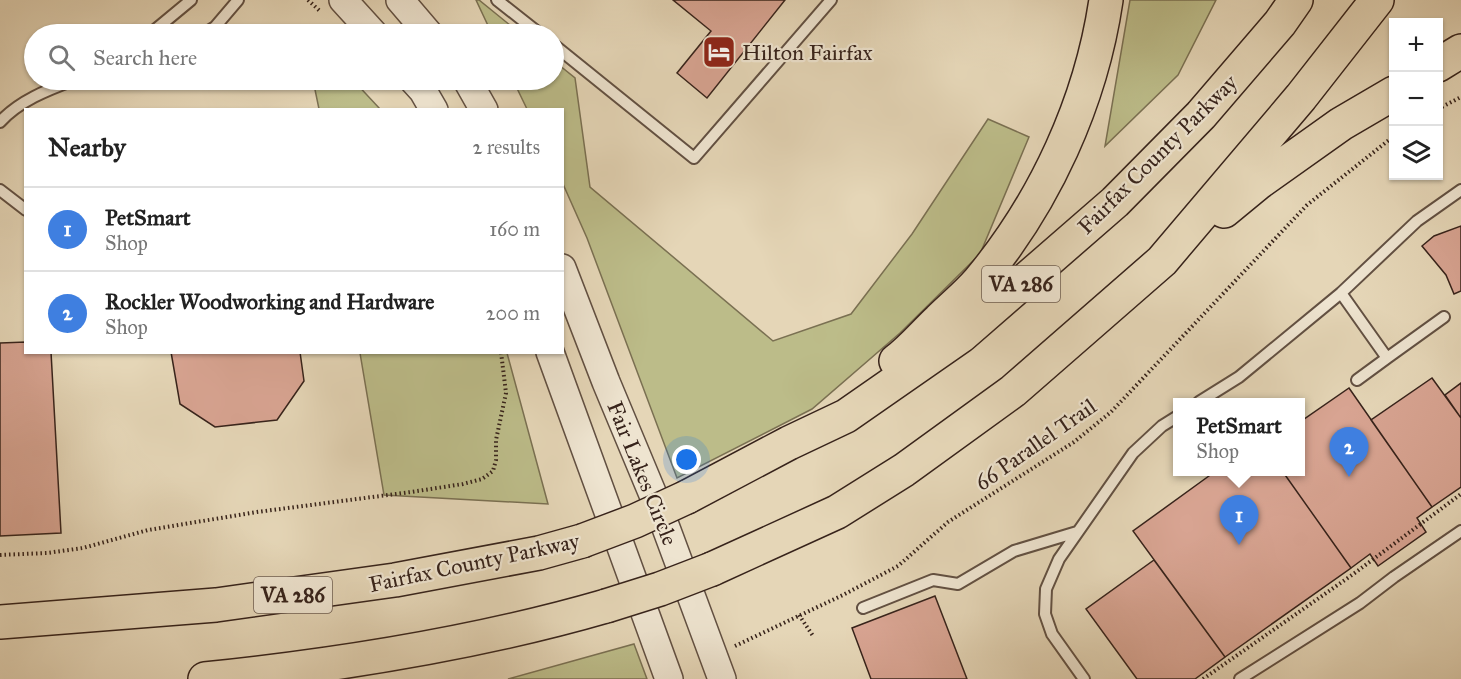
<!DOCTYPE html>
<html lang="en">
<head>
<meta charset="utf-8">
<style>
	:root { --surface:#fff; --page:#f6f6f6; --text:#222; --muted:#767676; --line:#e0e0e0; --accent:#8f2418 }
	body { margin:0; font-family:"IM FELL Great Primer",serif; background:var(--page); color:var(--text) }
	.controls { position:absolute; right:18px; top:18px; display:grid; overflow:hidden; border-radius:0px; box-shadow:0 2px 4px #0004 }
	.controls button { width:54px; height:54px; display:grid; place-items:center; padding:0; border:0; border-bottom:2px solid var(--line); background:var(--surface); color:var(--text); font:30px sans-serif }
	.you { position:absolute; left:687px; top:460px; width:21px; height:21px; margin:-15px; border:4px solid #fff; border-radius:50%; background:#1a73e8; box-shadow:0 0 0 9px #1a73e833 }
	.badge { display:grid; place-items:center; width:39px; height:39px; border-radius:50%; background:var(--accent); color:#fff; font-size:20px; font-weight:700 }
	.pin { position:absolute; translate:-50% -50px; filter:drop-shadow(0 2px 3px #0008) }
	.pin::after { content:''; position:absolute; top:32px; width:21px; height:18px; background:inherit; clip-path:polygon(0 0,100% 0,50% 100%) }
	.popup { position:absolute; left:1173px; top:398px; width:132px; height:78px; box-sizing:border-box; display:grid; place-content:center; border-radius:0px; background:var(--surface); filter:drop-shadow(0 2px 4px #0005); font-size:20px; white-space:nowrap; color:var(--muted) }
	.popup b { font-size:22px; color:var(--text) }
	.popup::after { content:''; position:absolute; left:50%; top:100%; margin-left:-12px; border:12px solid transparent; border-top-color:var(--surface) }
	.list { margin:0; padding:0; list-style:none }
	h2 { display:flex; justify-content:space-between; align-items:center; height:78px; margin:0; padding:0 24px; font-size:26px }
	h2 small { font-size:20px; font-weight:400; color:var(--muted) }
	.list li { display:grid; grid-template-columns:39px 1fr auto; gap:18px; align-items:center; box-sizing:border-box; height:84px; padding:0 24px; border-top:2px solid var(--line) }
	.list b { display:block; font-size:22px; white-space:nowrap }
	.list p { margin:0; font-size:20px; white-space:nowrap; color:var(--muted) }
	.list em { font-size:20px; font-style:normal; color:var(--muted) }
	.icon { flex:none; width:33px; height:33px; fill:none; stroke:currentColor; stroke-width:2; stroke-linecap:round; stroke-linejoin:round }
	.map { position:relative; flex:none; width:1461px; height:679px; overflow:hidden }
	.search { position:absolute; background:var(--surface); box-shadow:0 2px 4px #0004; left:24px; top:24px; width:540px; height:66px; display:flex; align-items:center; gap:15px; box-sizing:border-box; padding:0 21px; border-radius:33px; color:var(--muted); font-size:22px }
	.panel { position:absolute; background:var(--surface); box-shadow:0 2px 4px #0004; left:24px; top:108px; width:540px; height:246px; border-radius:0px }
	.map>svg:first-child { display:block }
	.green { fill:#bcbc89; stroke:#7a7052; stroke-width:1.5 }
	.building { fill:#d8a492; stroke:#37231b; stroke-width:1.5 }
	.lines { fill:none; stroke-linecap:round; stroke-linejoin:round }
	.service-casing { stroke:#625042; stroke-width:14 }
	.tertiary-casing { stroke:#625042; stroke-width:30 }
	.motorway-casing { stroke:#37231b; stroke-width:36 }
	.path { stroke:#37231b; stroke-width:4; stroke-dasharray:1.5 3; stroke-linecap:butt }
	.service { stroke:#eee4d0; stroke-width:10 }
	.tertiary { stroke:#eee4d0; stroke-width:27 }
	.motorway { stroke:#e5d6b7; stroke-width:33 }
	.motorway-bridge-casing { stroke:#37231b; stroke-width:36; stroke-linecap:butt }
	.motorway-bridge { stroke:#e5d6b7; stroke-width:33 }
	.labels { text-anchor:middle; stroke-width:4.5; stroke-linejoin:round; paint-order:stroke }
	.shield { fill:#eee4d0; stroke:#6e5d51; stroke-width:1.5 }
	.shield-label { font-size:21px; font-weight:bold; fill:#37231b }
	.poi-label { font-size:22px; fill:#37231b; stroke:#eee4d0; text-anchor:start }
	.street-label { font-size:22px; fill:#37231b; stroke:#eee4d0 }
</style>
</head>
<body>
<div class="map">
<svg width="1461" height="679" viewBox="0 0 1461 679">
	<rect width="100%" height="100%" fill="#e5d6b7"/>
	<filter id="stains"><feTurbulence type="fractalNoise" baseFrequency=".00333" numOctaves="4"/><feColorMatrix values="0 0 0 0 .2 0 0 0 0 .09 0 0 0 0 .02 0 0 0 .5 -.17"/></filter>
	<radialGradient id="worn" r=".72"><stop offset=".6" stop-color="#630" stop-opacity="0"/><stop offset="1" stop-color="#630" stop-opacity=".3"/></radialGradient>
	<path class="green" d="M476 0H479L521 34H492Z
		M1130 0H1216L1178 75 1105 146Z
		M554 61 575 78 590 187 773 341 851 314 912 234 988 119 1029 137 980 254 900 333 812 409 677 478 587 238 563 184 562 110 527 109 513 80H554Z
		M313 80H353L380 109H319Z
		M360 353H507L548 504 384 495Z
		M634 644 647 679H508Z"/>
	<path class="building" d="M673 0H785L707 98 677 73 711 31Z
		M1461 226V291L1454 294 1446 275 1422 246 1434 236Z
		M26 342V352H51L61 533 0 536V343Z
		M171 352H300L304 381 277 420 215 427 180 404Z
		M1432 378 1461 418V487L1432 507 1371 420Z
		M1461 383V418L1445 395Z
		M1349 388 1432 507 1417 518 1426 532 1378 566 1370 554 1351 568 1283 472H1300V422Z
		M1212 472H1283L1351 568 1225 657 1133 531 1213 473Z
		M1154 560 1225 657 1195 679H1137L1086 609Z
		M935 596 967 679H871L852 628Z"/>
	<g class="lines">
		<defs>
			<path id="service" d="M497 0 540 34
				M150 34 191 0
				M204 34 215 27 238 0
				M554 45 694 158 831 0
				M0 122C19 101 47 90 74 80
				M0 190 26 210
				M1341 293 1387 358 1444 317
				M1357 380 1387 358
				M1199 402 1239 377 1341 293 1417 221 1461 190
				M863 608 933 580 958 584 1014 551 1077 532
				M1084 679 1052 634 1045 614 1046 589 1059 559 1133 453 1162 426 1178 416
				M1240 679 1360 603 1394 577 1461 531"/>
			<path id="tertiary" d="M343 0 374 34
				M400 0 429 34
				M413 80 423 91 434 110
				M467 80 484 110
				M562 268 606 382 659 509 722 679
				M550 352 669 679"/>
			<path id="motorway" d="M1438 65 1461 51
				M1224 211 1258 183 1341 124 1394 93
				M896 361C912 349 925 333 939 320 952 307 967 295 979 281 1045 202 1091 102 1106 0
				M687 497 789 443 846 416 961 336 1115 202 1201 115 1280 23 1296 0
				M712 569 837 512 904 470 1013 391 1162 261 1301 97 1377 0
				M0 622 216 605 395 580 539 553 582 541
				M205 679C340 665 475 644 606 606"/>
		</defs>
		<use href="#service" class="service-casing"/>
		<use href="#tertiary" class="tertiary-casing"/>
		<use href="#motorway" class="motorway-casing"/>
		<path class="path" d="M308 0 321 12
			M1438 109 1461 97
			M0 555 47 553 83 548 148 530 257 512 411 492 463 484 482 479 493 471 496 460V440L506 393 501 352
			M799 615 813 636
			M735 646 843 595 898 566 948 522 1074 442 1111 412 1307 205 1394 136
			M1203 679 1352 575 1461 494"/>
		<use href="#service" class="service"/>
		<use href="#tertiary" class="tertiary"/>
		<use href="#motorway" class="motorway"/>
		<defs>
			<path id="motorway-bridge" d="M582 541 635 521 687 497
				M606 606 660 589 712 569"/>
		</defs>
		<use href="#motorway-bridge" class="motorway-bridge-casing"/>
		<use href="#motorway-bridge" class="motorway-bridge"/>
	</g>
	<defs>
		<symbol id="hotel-square" viewBox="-11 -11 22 22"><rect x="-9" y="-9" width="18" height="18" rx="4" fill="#8f2418" stroke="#eee4d0"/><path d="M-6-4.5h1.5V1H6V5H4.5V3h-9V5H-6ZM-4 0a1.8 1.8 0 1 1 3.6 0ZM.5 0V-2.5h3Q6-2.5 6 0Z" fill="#fff"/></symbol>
	</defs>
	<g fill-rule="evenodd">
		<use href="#hotel-square" x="700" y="33" width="38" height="38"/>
	</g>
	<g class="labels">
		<g class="shield">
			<rect x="982" y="266" width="78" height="36" rx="4.5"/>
			<rect x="254" y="577" width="78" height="36" rx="4.5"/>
		</g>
		<g class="shield-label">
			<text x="1021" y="291">VA 286</text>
			<text x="293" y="602">VA 286</text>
		</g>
		<g class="poi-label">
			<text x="742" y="60">Hilton Fairfax</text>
		</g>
		<g class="street-label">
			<text transform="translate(1157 154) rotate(-45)" y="8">Fairfax County Parkway</text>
			<text transform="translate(1035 444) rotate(-35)" y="8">66 Parallel Trail</text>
			<text transform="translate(643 473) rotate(68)" y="8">Fair Lakes Circle</text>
			<text transform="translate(474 562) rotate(-12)" y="8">Fairfax County Parkway</text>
		</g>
	</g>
	<rect width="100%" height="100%" filter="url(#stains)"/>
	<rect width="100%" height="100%" fill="url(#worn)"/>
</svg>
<div class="controls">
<button>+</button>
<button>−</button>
<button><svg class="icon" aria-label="layers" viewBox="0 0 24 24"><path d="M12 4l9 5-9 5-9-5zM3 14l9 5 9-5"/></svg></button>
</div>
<div class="you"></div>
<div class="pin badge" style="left:1239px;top:545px;background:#3f7fe0">1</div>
<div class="popup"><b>PetSmart</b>Shop</div>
<div class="pin badge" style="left:1349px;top:477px;background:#3f7fe0">2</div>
<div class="search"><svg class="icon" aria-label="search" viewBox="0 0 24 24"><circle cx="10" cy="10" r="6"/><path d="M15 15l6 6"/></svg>Search here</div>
<section class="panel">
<h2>Nearby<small>2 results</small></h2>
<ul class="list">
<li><span class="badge" style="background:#3f7fe0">1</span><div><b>PetSmart</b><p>Shop</p></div><em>160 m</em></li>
<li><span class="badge" style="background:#3f7fe0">2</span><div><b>Rockler Woodworking and Hardware</b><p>Shop</p></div><em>200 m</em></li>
</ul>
</section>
</div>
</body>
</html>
